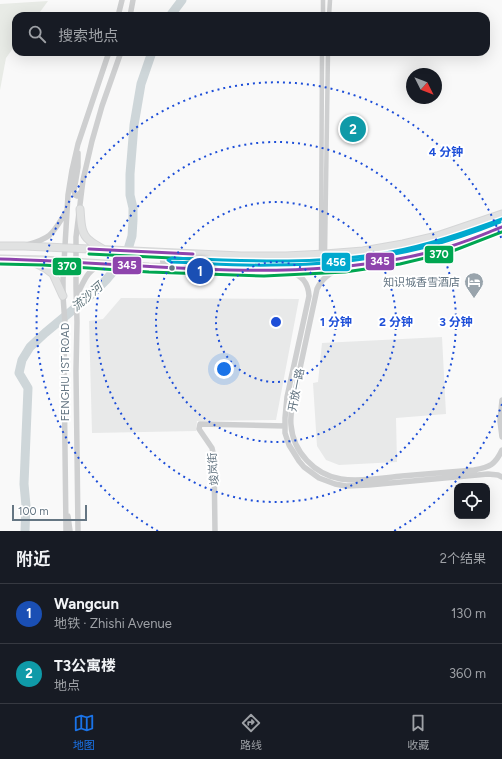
<!DOCTYPE html>
<html lang="zh">
<head>
<meta charset="utf-8">
<style>
	:root { --surface:#171b24; --page:#20242c; --text:#f1f3f6; --muted:#9ea1a6; --line:#363941; --accent:#1a73e8 }
	body { margin:0; font-family:Figtree,"Noto Sans SC",sans-serif; background:var(--page); color:var(--text) }
	.controls { position:absolute; right:12px; bottom:12px; display:grid; overflow:hidden; border-radius:8px; box-shadow:0 4px 16px #0002 }
	.controls button { width:36px; height:36px; display:grid; place-items:center; padding:0; border:0; border-bottom:1px solid var(--line); background:var(--surface); color:var(--text); font:20px sans-serif }
	.compass { position:absolute; left:406px; top:68px; width:36px; height:36px; border-radius:50%; background:var(--surface); box-shadow:0 4px 16px #0002; rotate:132deg }
	.scale { position:absolute; left:12px; bottom:10px; width:75px; box-sizing:border-box; padding-left:4px; border:2px solid #657683; border-top:0; font-size:11px; line-height:14px; white-space:nowrap; color:#657683; -webkit-text-stroke:3px #fff; paint-order:stroke }
	.you { position:absolute; left:224px; top:369px; width:14px; height:14px; margin:-10px; border:3px solid #fff; border-radius:50%; background:#1a73e8; box-shadow:0 0 0 6px #1a73e833 }
	.badge { display:grid; place-items:center; width:26px; height:26px; border-radius:50%; background:var(--accent); color:#fff; font-size:13px; font-weight:700 }
	.pin { position:absolute; translate:-50% -50%; border:2px solid #fff; box-shadow:0 1px 4px #0006 }
	.list { margin:0; padding:0; list-style:none }
	h2 { display:flex; justify-content:space-between; align-items:center; height:52px; margin:0; padding:0 16px; font-size:17px }
	h2 small { font-size:13px; font-weight:400; color:var(--muted) }
	.list li { display:grid; grid-template-columns:26px 1fr auto; gap:12px; align-items:center; box-sizing:border-box; height:60px; padding:0 16px; border-top:1px solid var(--line) }
	.list b { display:block; font-size:15px; white-space:nowrap }
	.list p { margin:0; font-size:13px; white-space:nowrap; color:var(--muted) }
	.list em { font-size:13px; font-style:normal; color:var(--muted) }
	.icon { flex:none; width:22px; height:22px; fill:none; stroke:currentColor; stroke-width:2; stroke-linecap:round; stroke-linejoin:round }
	.map { position:relative; flex:none; width:502px; height:531px; overflow:hidden }
	.search { position:absolute; background:var(--surface); box-shadow:0 4px 16px #0002; left:12px; right:12px; top:12px; height:44px; display:flex; align-items:center; gap:10px; box-sizing:border-box; padding:0 14px; border-radius:12px; color:var(--muted); font-size:15px }
	.sheet { height:172px; background:var(--surface) }
	nav { display:flex; justify-content:space-around; align-items:center; box-sizing:border-box; height:56px; border-top:1px solid var(--line); background:var(--surface); font-size:11px; color:var(--muted) }
	nav a { display:grid; justify-items:center; gap:2px }
	nav .on { color:var(--accent) }
	.map>svg:first-child { display:block }
	.built { fill:#e8e9e9 }
	.green { fill:#e8ebe6 }
	.lines { fill:none; stroke-linecap:round; stroke-linejoin:round }
	.river { stroke:#ced6d9; stroke-width:9 }
	.primary-casing { stroke:#d5d6d7; stroke-width:9 }
	.minor { stroke:#cecfd0; stroke-width:4.5 }
	.tertiary { stroke:#cecfd0; stroke-width:5.5 }
	.primary { stroke:#e1e2e2; stroke-width:7 }
	.bus-1-casing { stroke:#fff; stroke-width:6 }
	.bus-2-casing { stroke:#fff; stroke-width:6 }
	.bus-3-casing { stroke:#fff; stroke-width:6 }
	.bus-1 { stroke:#8e44ad; stroke-width:3 }
	.bus-2 { stroke:#00a651; stroke-width:3 }
	.bus-3 { stroke:#00a9ce; stroke-width:3 }
	.ring { fill:none; stroke:#1d4ed8; stroke-width:2; stroke-dasharray:2 4 }
	.bus-dot { fill:#657683; stroke:#fff; stroke-width:1.5 }
	.labels { text-anchor:middle; stroke-width:4; stroke-linejoin:round; paint-order:stroke }
	.poi-label { font-size:11px; fill:#657683; stroke:#fff; text-anchor:end }
	.street-label { font-size:11px; fill:#657683; stroke:#fff }
	.water-label { font-size:12px; font-style:italic; fill:#60757c; stroke:#fff }
	.centre { fill:#1d4ed8; stroke:#fff; stroke-width:2 }
	.ring-label { font-size:12px; text-anchor:middle; font-weight:bold; fill:#1d4ed8; stroke:#fff; stroke-width:4; stroke-linejoin:round; paint-order:stroke }
	.line-badge { stroke:#fff; stroke-width:1.5 }
	.badge-label { font-size:11px; text-anchor:middle; font-weight:bold; fill:#fff }
</style>
</head>
<body>
<div class="map">
<svg width="502" height="531" viewBox="0 0 502 531">
	<rect width="100%" height="100%" fill="#f9f9f9"/>
	<path class="built" d="M121 298 299 299 276 420 197 421 196 431 92 433 89 321 103 319Z
		M442 337 446 414 396 418 397 462 339 465 326 460 317 446 313 383 318 382 322 343Z"/>
	<path class="green" d="M48 1 37 16H16V44L6 58 0 90V4Z"/>
	<g class="lines">
		<path class="river" d="M170 16 182 0
			M25 531 26 506 24 484 28 388 19 373 22 360 30 347 45 333 92 294 106 280 126 256 132 236 133 220V208L130 195V174L134 125 141 84 152 52"/>
		<defs>
			<path id="primary" d="M80 209C81 219 80 233 89 240 93 244 98 246 103 249
				M0 246H24L46 247 241 256H286L325 254 363 251 403 244 437 236 502 214
				M0 259 43 260 149 267 264 271 289 270 345 267 399 259 449 247 502 227
				M31 261 45 268 53 274 63 296"/>
		</defs>
		<use href="#primary" class="primary-casing"/>
		<path class="minor" d="M323 16V0
			M329 16 330 0
			M321 254 322 52
			M325 254 328 52"/>
		<path class="tertiary" d="M118 16 122 0
			M130 16 133 0
			M78 153V167L74 191 75 195 77 196 81 192
			M27 245C53 237 52 234 66 212
			M170 267 164 264C160 258 165 254 171 253
			M341 268C330 273 322 278 317 289L293 401C292 409 290 417 291 425 293 452 315 475 341 479 361 482 382 478 402 476 426 474 450 472 474 470 490 467 495 465 502 450
			M289 270C302 277 308 281 309 296L287 397 285 418V433L289 445 299 461 304 467 319 478 335 484 346 486 369 485 488 474 498 475 502 477
			M77 295C85 280 85 273 101 264
			M502 400 500 421 502 437
			M68 516 70 531
			M66 531 64 368 65 324 63 296V279L68 195 72 170 78 144 109 52
			M78 531 76 371 77 322 76 287V237L83 180 92 141 102 106 121 52
			M215 531 214 457 212 448 199 429 200 424 285 426"/>
		<use href="#primary" class="primary"/>
		<defs>
			<path id="bus-1" d="M89 249 193 254
				M0 259C133 262 266 283 398 259 415 256 432 252 448 247 466 242 484 234 502 227"/>
			<path id="bus-2" d="M89 254 193 259
				M0 264 43 265 149 272 264 276 345 272 400 264 450 252 502 232"/>
			<path id="bus-3" d="M500 222C475 232 449 241 422 248 373 260 322 265 272 265 238 266 205 263 171 262L168 260 172 258C245 261 319 265 391 252 429 245 466 232 502 219"/>
		</defs>
		<use href="#bus-1" class="bus-1-casing"/>
		<use href="#bus-2" class="bus-2-casing"/>
		<use href="#bus-3" class="bus-3-casing"/>
		<use href="#bus-1" class="bus-1"/>
		<use href="#bus-2" class="bus-2"/>
		<use href="#bus-3" class="bus-3"/>
	</g>
	<g class="ring">
		<circle cx="276" cy="322" r="60"/>
		<circle cx="276" cy="322" r="120"/>
		<circle cx="276" cy="322" r="180"/>
		<path d="M502 404A240 240 0 0 1 394 531M158 531A240 240 0 1 1 502 240"/>
	</g>
	<defs>
		<symbol id="hotel-pin" viewBox="-11 -11 22 30"><path d="M0 17L-7.5 6A9.5 9.5 0 1 1 7.5 6Z" fill="#99a4ac" stroke="#fff"/><path d="M-6-4.5h1.5V1H6V5H4.5V3h-9V5H-6ZM-4 0a1.8 1.8 0 1 1 3.6 0ZM.5 0V-2.5h3Q6-2.5 6 0Z" fill="#fff"/></symbol>
	</defs>
	<g fill-rule="evenodd">
		<use href="#hotel-pin" x="463" y="271" width="22" height="30"/>
	</g>
	<circle class="bus-dot" cx="172" cy="268" r="3.5"/>
	<g class="labels">
		<g class="poi-label">
			<text x="460" y="286">知识城香雪酒店</text>
		</g>
		<g class="street-label">
			<text transform="translate(65 372) rotate(-90)" y="4">FENGHU 1ST ROAD</text>
			<text transform="translate(296 390) rotate(-79)" y="4">开放一路</text>
			<text transform="translate(213 469) rotate(-94)" y="4">竣岚街</text>
		</g>
		<g class="water-label">
			<text transform="translate(87 297) rotate(-41)" y="4">流沙河</text>
		</g>
	</g>
	<circle cx="276" cy="322" r="6" class="centre"/>
	<g class="ring-label">
		<text x="446" y="156">4 分钟</text>
		<text x="336" y="326">1 分钟</text>
		<text x="396" y="326">2 分钟</text>
		<text x="456" y="326">3 分钟</text>
	</g>
	<g class="line-badge">
		<rect x="424" y="245" width="30" height="19" rx="4" fill="#00a651"/>
		<rect x="365" y="252" width="30" height="19" rx="4" fill="#8e44ad"/>
		<rect x="321" y="252" width="30" height="20" rx="4" fill="#00a9ce"/>
		<rect x="112" y="256" width="30" height="19" rx="4" fill="#8e44ad"/>
		<rect x="52" y="257" width="30" height="19" rx="4" fill="#00a651"/>
	</g>
	<g class="badge-label">
		<text x="439" y="258">370</text>
		<text x="380" y="265">345</text>
		<text x="336" y="266">456</text>
		<text x="127" y="269">345</text>
		<text x="67" y="270">370</text>
	</g>
</svg>
<div class="controls">
<button><svg class="icon" aria-label="locate" viewBox="0 0 24 24"><circle cx="12" cy="12" r="6"/><path d="M12 2v4M12 18v4M2 12h4M18 12h4"/></svg></button>
</div>
<svg class="compass" viewBox="-18 -18 36 36"><path d="M0-13l5 13h-10z" fill="#e53935"/><path d="M0 13l5-13h-10z" fill="#9ea1a6"/></svg>
<div class="scale">100 m</div>
<div class="you"></div>
<div class="pin badge" style="left:200px;top:271px;background:#1a4fb4">1</div>
<div class="pin badge" style="left:353px;top:129px;background:#0f9aa8">2</div>
<div class="search"><svg class="icon" aria-label="search" viewBox="0 0 24 24"><circle cx="10" cy="10" r="6"/><path d="M15 15l6 6"/></svg>搜索地点</div>
</div>
<section class="sheet">
<h2>附近<small>2个结果</small></h2>
<ul class="list">
<li><span class="badge" style="background:#1a4fb4">1</span><div><b>Wangcun</b><p>地铁 · Zhishi Avenue</p></div><em>130 m</em></li>
<li><span class="badge" style="background:#0f9aa8">2</span><div><b>T3公寓楼</b><p>地点</p></div><em>360 m</em></li>
</ul>
</section>
<nav>
<a class="on"><svg class="icon" aria-label="map" viewBox="0 0 24 24"><path d="M3 6l6-2 6 2 6-2v14l-6 2-6-2-6 2zM9 4v14M15 6v14"/></svg>地图</a>
<a><svg class="icon" aria-label="directions" viewBox="0 0 24 24"><path d="M12 3l9 9-9 9-9-9zM9 14v-3h6M13 9l2 2-2 2"/></svg>路线</a>
<a><svg class="icon" aria-label="saved" viewBox="0 0 24 24"><path d="M7 4h10v16l-5-4-5 4z"/></svg>收藏</a>
</nav>
</body>
</html>
